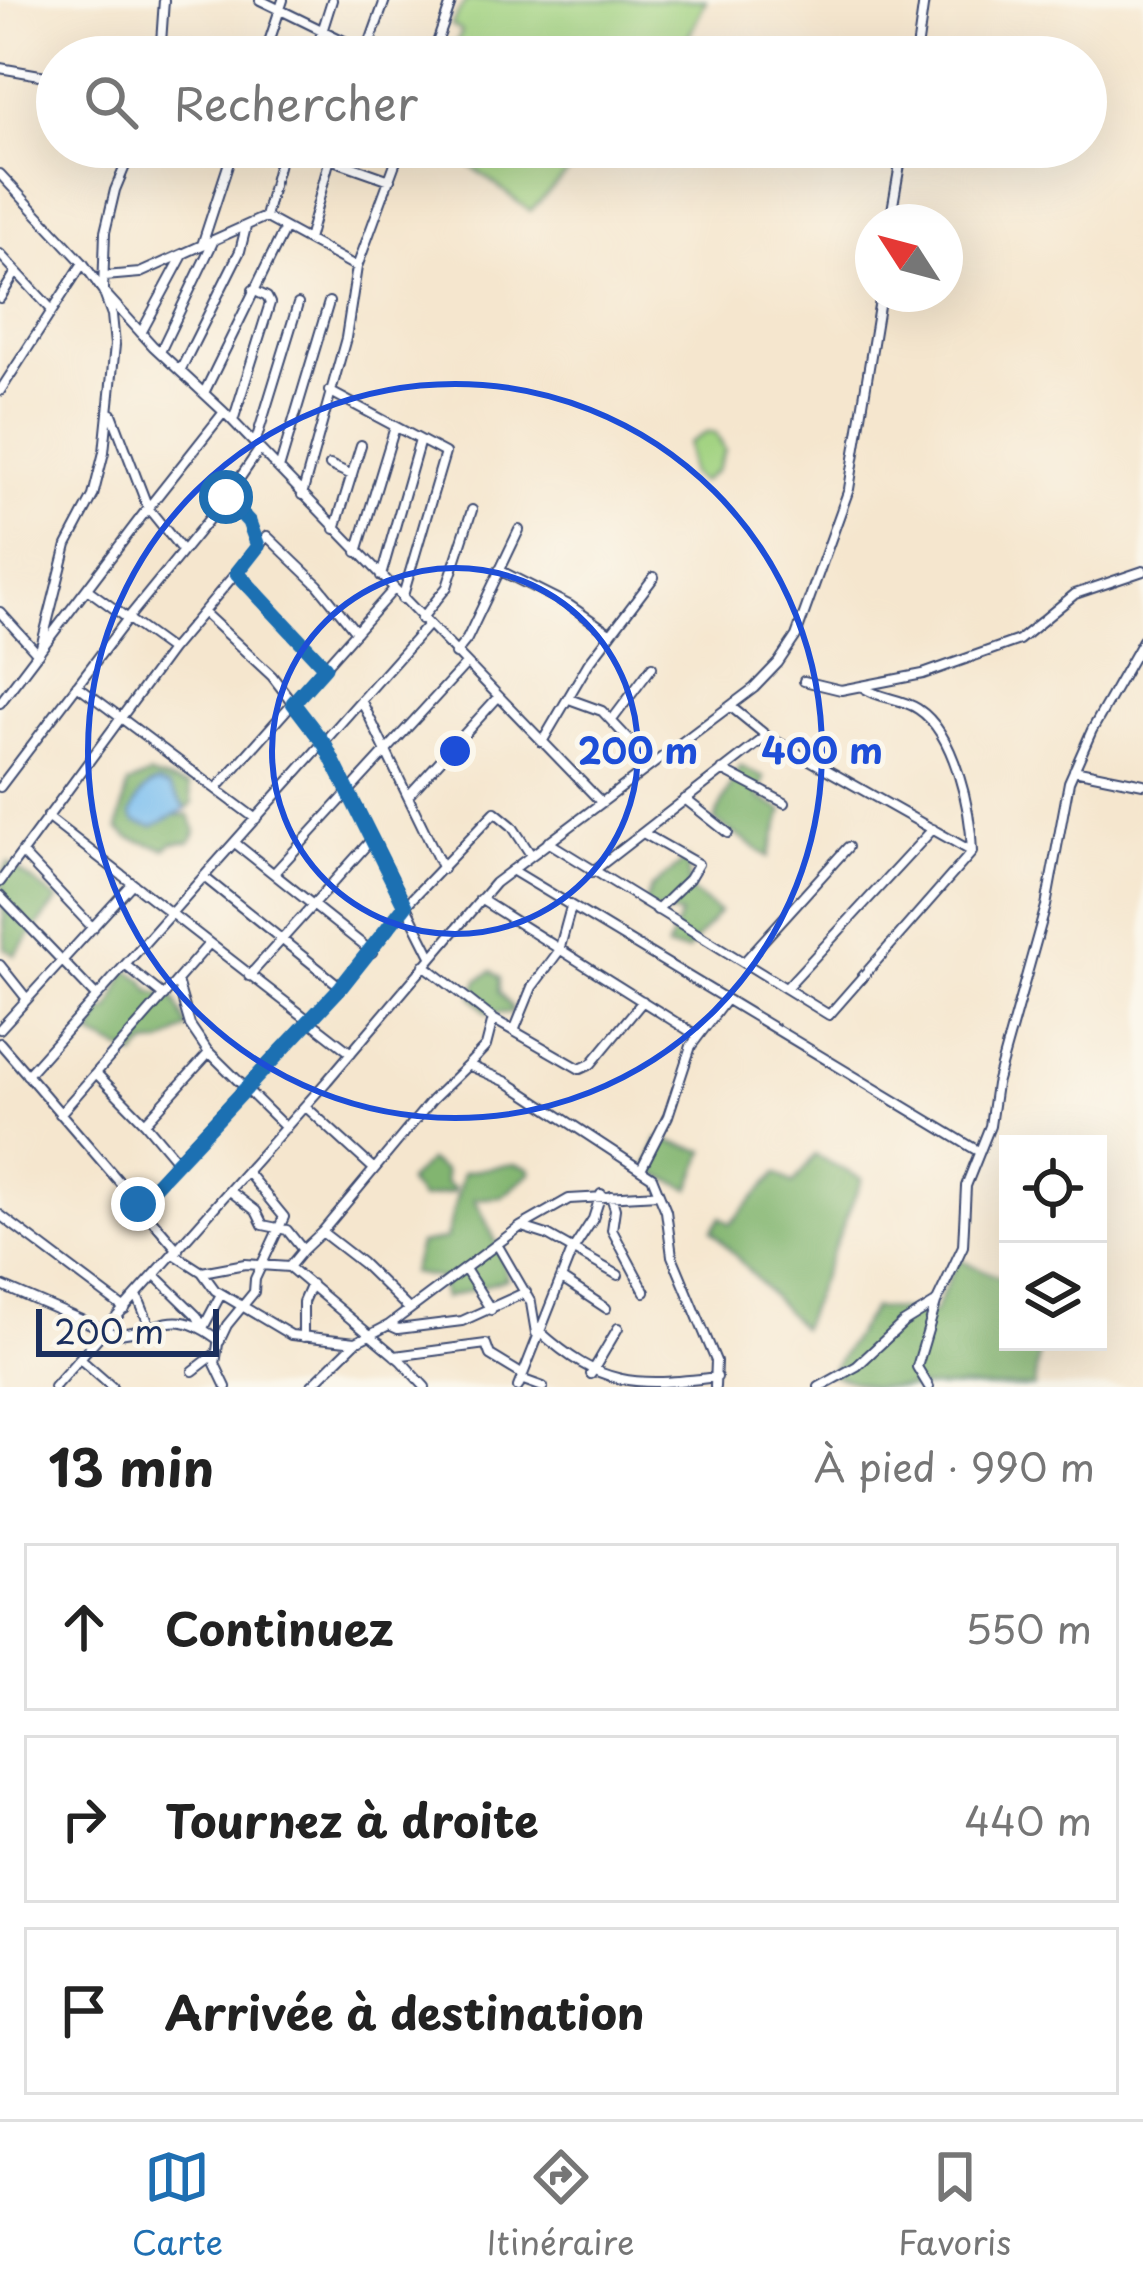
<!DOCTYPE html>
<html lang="fr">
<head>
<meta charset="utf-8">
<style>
	:root { --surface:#fff; --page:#f2f2f2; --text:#222; --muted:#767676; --line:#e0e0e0; --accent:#1f6fb2 }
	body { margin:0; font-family:"Playpen Sans",sans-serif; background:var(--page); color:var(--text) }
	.controls { position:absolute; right:36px; bottom:36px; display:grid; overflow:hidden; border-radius:0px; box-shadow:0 12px 48px #0002 }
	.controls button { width:108px; height:108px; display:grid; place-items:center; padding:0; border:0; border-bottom:3px solid var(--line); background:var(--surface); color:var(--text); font:60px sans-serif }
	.compass { position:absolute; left:855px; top:204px; width:108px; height:108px; border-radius:50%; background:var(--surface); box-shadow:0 12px 48px #0002; rotate:306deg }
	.scale { position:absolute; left:36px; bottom:30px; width:183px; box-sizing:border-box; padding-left:12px; border:6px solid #1b2f5e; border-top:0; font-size:33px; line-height:42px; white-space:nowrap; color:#1b2f5e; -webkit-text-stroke:9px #fbf7ec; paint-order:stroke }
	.stop { position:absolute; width:36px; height:36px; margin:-27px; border:9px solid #1f6fb2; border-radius:50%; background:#fff }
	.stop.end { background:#1f6fb2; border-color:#fff; box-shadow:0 3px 12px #0008 }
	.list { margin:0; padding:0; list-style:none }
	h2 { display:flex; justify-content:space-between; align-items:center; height:156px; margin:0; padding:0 48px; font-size:51px }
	h2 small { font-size:39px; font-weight:400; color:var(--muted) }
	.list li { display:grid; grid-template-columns:78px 1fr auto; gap:36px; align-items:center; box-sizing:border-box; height:168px; margin:0 24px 24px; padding:0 24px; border:3px solid var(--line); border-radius:0px }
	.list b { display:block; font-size:45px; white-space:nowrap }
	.list em { font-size:39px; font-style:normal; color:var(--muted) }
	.icon { flex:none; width:66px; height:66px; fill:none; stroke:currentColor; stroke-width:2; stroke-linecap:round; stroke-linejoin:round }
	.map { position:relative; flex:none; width:1143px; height:1387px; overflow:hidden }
	.search { position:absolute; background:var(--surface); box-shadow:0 12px 48px #0002; left:36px; right:36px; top:36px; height:132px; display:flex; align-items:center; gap:30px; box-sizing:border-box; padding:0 42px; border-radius:66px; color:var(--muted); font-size:45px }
	.sheet { height:732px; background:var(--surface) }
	nav { display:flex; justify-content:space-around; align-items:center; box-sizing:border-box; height:168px; border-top:3px solid var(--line); background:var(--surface); font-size:33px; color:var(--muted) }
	nav a { display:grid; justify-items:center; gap:6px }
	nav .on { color:var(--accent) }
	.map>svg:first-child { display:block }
	.green { fill:#a3d382; stroke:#5f8170; stroke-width:3 }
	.forest { fill:#82b570; stroke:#4e7267; stroke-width:3 }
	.water { fill:#78bdef; stroke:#4a76a6; stroke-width:3 }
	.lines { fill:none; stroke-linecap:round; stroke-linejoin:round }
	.street-casing { stroke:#3c4a6f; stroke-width:12 }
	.street { stroke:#fff; stroke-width:8 }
	.route { stroke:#1f6fb2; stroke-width:15 }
	.ring { fill:none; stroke:#1d4ed8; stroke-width:6 }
	.centre { fill:#1d4ed8; stroke:#fbf7ec; stroke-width:6 }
	.ring-label { font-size:36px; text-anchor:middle; font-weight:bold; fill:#1d4ed8; stroke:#fbf7ec; stroke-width:10; stroke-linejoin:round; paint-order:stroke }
</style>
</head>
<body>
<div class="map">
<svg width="1143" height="1387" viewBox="0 0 1143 1387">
	<rect width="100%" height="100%" fill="#fbf7ec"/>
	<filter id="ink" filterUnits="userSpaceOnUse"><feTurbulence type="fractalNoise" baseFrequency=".00833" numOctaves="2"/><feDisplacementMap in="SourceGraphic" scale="24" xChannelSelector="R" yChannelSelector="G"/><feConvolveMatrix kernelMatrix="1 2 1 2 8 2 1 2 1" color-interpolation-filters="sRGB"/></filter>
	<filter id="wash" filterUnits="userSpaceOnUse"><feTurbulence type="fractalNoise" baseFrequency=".004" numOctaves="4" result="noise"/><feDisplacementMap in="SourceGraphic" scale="48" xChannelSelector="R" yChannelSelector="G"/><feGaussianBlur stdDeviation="2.7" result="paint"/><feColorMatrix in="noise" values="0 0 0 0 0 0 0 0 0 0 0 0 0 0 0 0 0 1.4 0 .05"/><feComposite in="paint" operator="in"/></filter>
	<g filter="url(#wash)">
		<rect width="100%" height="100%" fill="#f5e6ce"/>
		<path class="green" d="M466 0H706L679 57H449L462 31 451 25Z
			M446 147H631L621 159 590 150 530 211Z
			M708 432 716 434 725 450 716 471 701 482 690 474 688 443Z"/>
		<path class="forest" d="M740 766 765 778 758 796 783 811 769 857 714 820Z
			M150 775 189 786 193 803 186 809 172 792 152 784 142 793 153 826 174 815H189L196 831 190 842 172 843 165 849 129 838 118 829 128 784Z
			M687 859 690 891 719 912 687 951 667 948 680 915 643 908 651 888Z
			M8 863 58 900 15 955 5 949 2 876Z
			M127 969 143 980 150 991 174 998 188 1028 161 1044 147 1045 135 1056 92 1036 100 1014 110 1010Z
			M492 971 500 978 499 992 512 1008 511 1013H487L472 996 478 980Z
			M658 1139 705 1151 690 1189 646 1170Z
			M815 1155 862 1179 801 1328 712 1230 721 1217 730 1224 777 1173 793 1184Z
			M428 1161 444 1171 446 1184 454 1188 453 1192 421 1199 407 1182Z
			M514 1164 529 1168 531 1173 502 1197 475 1199 500 1250 507 1279 444 1298 439 1278 411 1273 419 1244 446 1239 463 1172Z
			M958 1259 1008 1281V1342H1040L1034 1387H872L829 1374 873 1308 934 1313Z"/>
		<path class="water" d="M158 783 169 787 186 809 153 826 135 822 131 814C137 801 143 786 158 783Z"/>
	</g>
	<g filter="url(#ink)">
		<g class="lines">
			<defs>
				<path id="street" d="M260 0 377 57
					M365 56 385 0
					M160 57 164 0
					M264 57 283 0
					M314 57 332 0
					M432 57 452 0
					M916 57 924 0
					M0 68 57 78
					M296 147 390 180
					M0 174 83 263 103 291 153 346 224 412 601 802
					M265 217 283 147
					M890 222 903 147
					M308 240 333 147
					M202 245 234 147
					M0 254 52 310
					M105 276 140 273 265 217 357 267
					M0 298 16 272
					M141 333 183 255
					M160 352 213 242
					M180 371 240 251 246 227
					M0 391 83 263
					M329 391 445 453 402 599
					M204 393 285 228
					M233 421 270 303 267 297 253 290
					M255 444 298 304
					M330 465 352 475
					M279 469 329 302
					M302 495 346 338 357 267 401 147
					M335 529 361 445
					M258 546 249 522 227 497 259 450
					M182 550 148 508 224 412
					M357 552 395 427
					M499 570 569 605 611 634
					M237 573 325 667
					M381 576 420 440
					M87 589 171 650
					M0 612 38 654
					M203 612 267 536 318 585 356 632
					M421 619 447 587 472 510
					M40 651 67 545 93 496 104 452 115 345 112 315 103 291 105 232 115 190 133 147
					M455 654 467 639 519 530
					M804 681 841 690 923 674 1019 640 1075 594 1143 571
					M77 685 256 819
					M569 699 602 711 650 762
					M362 702 443 869
					M0 703 148 508 112 414
					M612 720 652 667
					M767 736 971 851
					M542 742 588 664 654 577
					M722 770 785 803
					M1074 770 1143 784
					M0 787 129 617 227 497
					M218 787 393 590
					M409 795 498 697
					M685 799 728 833
					M47 817 351 1053
					M643 833 698 864 689 879 657 910
					M548 842 829 1015 972 852C971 811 955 733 918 709 902 698 880 699 864 688
					M235 843 372 952
					M22 853 93 928
					M512 870 978 1151
					M592 872 767 736 730 706
					M274 873 465 665
					M204 877 341 987
					M0 882 171 650 203 612 272 676 325 745 431 956
					M0 896 96 996
					M480 899 696 1035
					M745 961 848 847
					M0 965 27 999
					M125 965 164 996
					M424 965 493 1019 486 1046 468 1065 507 1082 652 1177 666 1211 672 1256 716 1361 715 1387
					M249 976 372 839
					M786 988 933 829
					M493 1019 580 1069 591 1064 643 1001
					M0 1029 132 884
					M514 1031 532 987 559 951 571 907
					M0 1043 178 1250
					M210 1053 286 1128
					M96 1073 145 1123
					M27 1075 427 626
					M305 1106 374 1169
					M60 1114 208 945
					M177 1161 341 987 405 906 495 812 512 826 531 855
					M641 1169 668 1116 691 1046 725 1001
					M230 1191 256 1211 263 1225 287 1230 303 1250 289 1267 401 1361 425 1387
					M611 1196 615 1209 612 1230 645 1292
					M138 1204 177 1161 145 1123 209 1053 190 1025 177 981
					M0 1215 125 1309
					M522 1227 547 1235 618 1275
					M322 1232 432 1100 468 1065
					M498 1246 531 1303 536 1333
					M303 1250 322 1232 362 1263 409 1309
					M174 1254 202 1272 245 1264 289 1267
					M465 1269 491 1310
					M202 1272 215 1290 291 1335 356 1342 389 1325 398 1329 462 1321 526 1292
					M155 1275 197 1316 203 1328 221 1294
					M562 1279 606 1308
					M0 1285 114 1334C163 1333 169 1302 220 1341
					M137 1295 150 1327
					M389 1325 520 1227 569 1199 658 1194
					M538 1330C601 1387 634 1387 717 1377
					M303 1337V1302L311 1284
					M395 1356 486 1344 490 1355 523 1375
					M80 1359 112 1387
					M193 1371 215 1354
					M591 1374 618 1328
					M521 1379 543 1387
					M54 1387 327 1081 495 883 754 688 778 663 796 636 849 489 881 294
					M226 1387 215 1364 218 1344 227 1325 254 1292 255 1279 284 1217 247 1172
					M310 1387 356 1342
					M518 1387 571 1253 593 1219 601 1194
					M819 1387 857 1366 903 1323 934 1304
					M929 1387 917 1367 936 1303 963 1246 966 1186 990 1126 996 1084 1046 906 1069 782 1092 730 1143 640"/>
			</defs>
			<use href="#street" class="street-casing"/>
			<use href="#street" class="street"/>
		</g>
	</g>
	<g class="lines" filter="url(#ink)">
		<path class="route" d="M138 1204 341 987 405 906 325 745 293 703 325 667 237 573 258 546 249 522 226 497"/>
	</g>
	<g class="ring">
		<circle cx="455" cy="751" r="183"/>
		<circle cx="455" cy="751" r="367"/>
	</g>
	<circle cx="455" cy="751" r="18" class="centre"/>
	<g class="ring-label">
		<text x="638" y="764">200 m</text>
		<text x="822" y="764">400 m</text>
	</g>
</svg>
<div class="controls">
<button><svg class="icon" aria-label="locate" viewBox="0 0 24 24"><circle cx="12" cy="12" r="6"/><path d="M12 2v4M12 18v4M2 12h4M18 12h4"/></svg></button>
<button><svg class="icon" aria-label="layers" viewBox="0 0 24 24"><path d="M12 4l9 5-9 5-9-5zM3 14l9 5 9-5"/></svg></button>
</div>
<svg class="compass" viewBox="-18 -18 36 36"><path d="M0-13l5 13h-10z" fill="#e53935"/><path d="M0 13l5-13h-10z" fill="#767676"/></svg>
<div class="scale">200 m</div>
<div class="stop" style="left:226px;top:497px"></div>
<div class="stop end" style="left:138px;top:1204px"></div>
<div class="search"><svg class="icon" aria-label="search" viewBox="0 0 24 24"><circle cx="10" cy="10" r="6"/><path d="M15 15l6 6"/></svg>Rechercher</div>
</div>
<section class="sheet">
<h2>13 min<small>À pied · 990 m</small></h2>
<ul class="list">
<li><svg class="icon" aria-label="ahead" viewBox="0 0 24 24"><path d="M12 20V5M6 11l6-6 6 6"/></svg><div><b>Continuez</b></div><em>550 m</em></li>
<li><svg class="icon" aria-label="right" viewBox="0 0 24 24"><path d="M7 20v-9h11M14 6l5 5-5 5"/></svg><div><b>Tournez à droite</b></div><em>440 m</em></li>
<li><svg class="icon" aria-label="arrive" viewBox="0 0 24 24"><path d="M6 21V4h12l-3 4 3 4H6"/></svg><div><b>Arrivée à destination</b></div></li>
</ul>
</section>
<nav>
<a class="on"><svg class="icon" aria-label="map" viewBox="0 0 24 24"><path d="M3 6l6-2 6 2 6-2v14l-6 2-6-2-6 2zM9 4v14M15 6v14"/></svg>Carte</a>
<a><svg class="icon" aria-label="directions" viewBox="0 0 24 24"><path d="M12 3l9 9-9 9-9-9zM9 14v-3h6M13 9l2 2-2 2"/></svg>Itinéraire</a>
<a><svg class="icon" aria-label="saved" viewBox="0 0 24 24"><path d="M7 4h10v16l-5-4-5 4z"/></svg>Favoris</a>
</nav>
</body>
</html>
